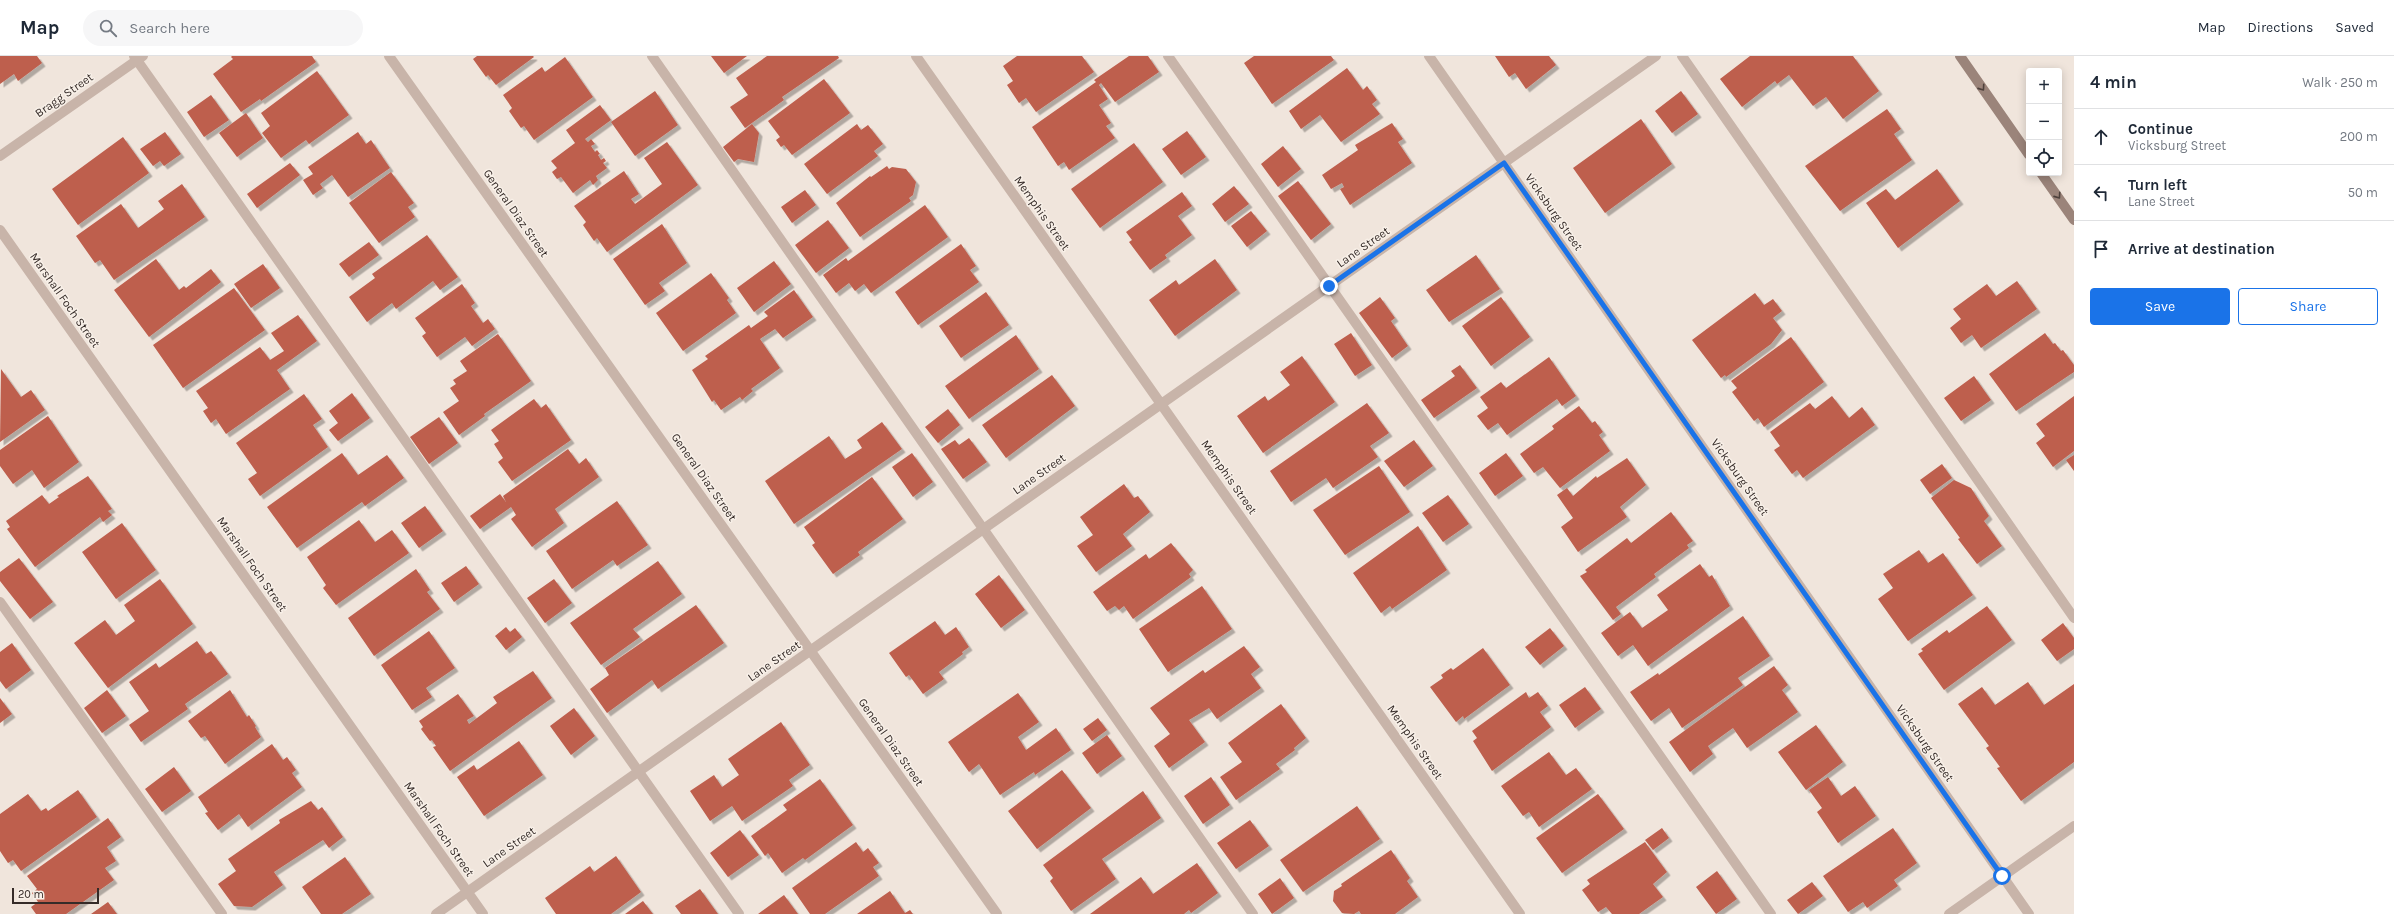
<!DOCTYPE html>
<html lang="en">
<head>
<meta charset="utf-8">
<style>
	:root { --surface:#fff; --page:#f6f6f7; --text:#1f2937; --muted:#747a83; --line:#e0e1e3; --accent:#1a73e8 }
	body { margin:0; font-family:Karla,sans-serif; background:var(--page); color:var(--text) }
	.controls { position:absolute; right:12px; top:12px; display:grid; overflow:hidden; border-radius:4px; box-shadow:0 2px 10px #0003 }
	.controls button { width:36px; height:36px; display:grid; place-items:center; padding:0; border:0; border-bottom:1px solid var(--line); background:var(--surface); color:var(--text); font:20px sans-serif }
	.scale { position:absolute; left:12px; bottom:10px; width:87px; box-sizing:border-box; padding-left:4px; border:2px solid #352b28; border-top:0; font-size:11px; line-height:14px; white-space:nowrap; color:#352b28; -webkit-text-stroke:3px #f8f0e8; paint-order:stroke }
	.stop { position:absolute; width:12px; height:12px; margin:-9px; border:3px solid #1a73e8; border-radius:50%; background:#fff }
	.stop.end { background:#1a73e8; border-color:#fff; box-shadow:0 1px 4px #0008 }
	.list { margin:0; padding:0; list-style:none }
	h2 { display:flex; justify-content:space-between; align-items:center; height:52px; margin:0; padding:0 16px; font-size:17px }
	h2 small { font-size:13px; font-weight:400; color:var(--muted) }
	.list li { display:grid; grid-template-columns:26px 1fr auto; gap:12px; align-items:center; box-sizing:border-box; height:56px; padding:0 16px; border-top:1px solid var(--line) }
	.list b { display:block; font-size:15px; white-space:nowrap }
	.list p { margin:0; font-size:13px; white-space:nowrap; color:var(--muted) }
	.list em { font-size:13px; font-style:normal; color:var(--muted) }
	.actions { display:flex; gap:8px; padding:12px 16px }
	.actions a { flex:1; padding:9px 0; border:1px solid var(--accent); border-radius:4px; text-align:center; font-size:14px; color:var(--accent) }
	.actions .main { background:var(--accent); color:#fff }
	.icon { flex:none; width:22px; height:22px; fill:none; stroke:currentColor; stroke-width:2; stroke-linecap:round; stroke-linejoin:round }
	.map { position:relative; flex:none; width:2074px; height:858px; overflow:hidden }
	header { display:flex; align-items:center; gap:24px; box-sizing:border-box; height:56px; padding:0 20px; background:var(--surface); border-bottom:1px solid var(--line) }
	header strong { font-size:19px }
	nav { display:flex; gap:22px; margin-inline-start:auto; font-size:14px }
	.search { width:280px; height:36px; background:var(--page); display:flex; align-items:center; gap:10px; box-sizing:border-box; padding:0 14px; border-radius:22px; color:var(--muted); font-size:15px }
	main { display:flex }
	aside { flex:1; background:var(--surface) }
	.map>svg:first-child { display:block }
	.building { fill:#be5e4d; filter:url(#shadow) }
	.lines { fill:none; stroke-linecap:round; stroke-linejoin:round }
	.service { stroke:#c8b4a9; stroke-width:10 }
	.minor { stroke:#c8b4a9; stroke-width:10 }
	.secondary { stroke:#9b847a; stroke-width:10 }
	.oneway { stroke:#4e413c }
	.route { stroke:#1a73e8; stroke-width:5 }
	.labels { text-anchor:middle; stroke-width:3; stroke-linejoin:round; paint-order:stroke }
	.street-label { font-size:12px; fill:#352b28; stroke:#f8f0e8 }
</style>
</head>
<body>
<header>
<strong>Map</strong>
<div class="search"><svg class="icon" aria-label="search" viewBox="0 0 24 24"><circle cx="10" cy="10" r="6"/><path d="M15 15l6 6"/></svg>Search here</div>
<nav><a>Map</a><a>Directions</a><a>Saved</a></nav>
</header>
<main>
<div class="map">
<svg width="2074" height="858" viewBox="0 0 2074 858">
	<defs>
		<filter id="shadow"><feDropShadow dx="3.5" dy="3.5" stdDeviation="0" flood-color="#0004"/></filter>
	</defs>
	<rect width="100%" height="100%" fill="#f0e5dc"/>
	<path class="building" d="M0 0H37L42 7 18 25 14 18 0 28Z
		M232 0H312L316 6 261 45 260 43 241 56 213 18 233 3 231 1Z
		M477 0H533L534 1 496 29 488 19 486 21 473 3Z
		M711 0H747L724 17Z
		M767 0H838L839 2 782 41 784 44 745 72 730 51 748 39 736 22Z
		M1017 0H1082L1094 16 1036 56 1026 42 1019 47 1007 29 1013 25 1003 10Z
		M1129 0H1148L1159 16 1115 46 1101 27 1099 29 1108 43 1099 49 1111 67 1106 70 1115 82 1069 114 1064 106 1058 110 1032 71 1096 26 1094 24Z
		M1254 0H1331L1334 4 1272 48 1244 7Z
		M1495 0H1549L1556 9 1526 33 1515 17 1509 21Z
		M1750 0H1853L1879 35 1843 63 1826 41 1813 50 1789 19 1777 28 1775 25 1742 51 1720 23Z
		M565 1 593 41 534 84 524 70 521 72 509 55 512 52 503 39 542 11 545 16Z
		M1347 12 1363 34 1367 30 1377 44 1372 48 1380 58 1341 86 1320 59 1301 73 1289 55Z
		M317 15 349 59 309 88 306 84 281 102 262 77 270 70 261 57Z
		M824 23 850 57 792 99 784 89 781 91 776 84 780 81 768 65Z
		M655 35 678 69 635 100 611 66Z
		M1681 35 1698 58 1672 77 1655 55Z
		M211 39 229 64 204 81 187 56Z
		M600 49 611 64 585 83 588 86 591 83 595 88 591 90 595 96 597 94 600 98 598 99 601 104 604 102 606 105 603 107 607 112 596 120 598 124 593 129 590 124 573 137 561 121 557 123 552 116 557 112 551 105 575 87 566 74Z
		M1887 53 1901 73 1894 78 1912 104 1840 155 1805 110Z
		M246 57 263 82 237 101 219 77Z
		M1641 63 1672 108 1605 157 1573 112Z
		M1392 67 1403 83 1398 86 1412 107 1350 149 1340 133 1344 131 1342 127 1331 133 1322 119 1358 94 1355 89Z
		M752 68 759 77 754 106 738 103 734 106 723 91Z
		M857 68 861 74 868 69 883 88 874 95 878 100 827 138 804 108Z
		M1187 75 1206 101 1181 119 1162 93Z
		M165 76 181 98 164 110 160 105 153 110 140 93Z
		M358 76 366 88 371 84 390 112 348 141 332 119 320 128 323 132 313 139 303 124 313 118 308 111Z
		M123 81 149 117 78 169 52 133Z
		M667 86 698 129 607 196 597 182 594 185 583 169 586 166 574 150 624 115 639 138 631 143 635 148 662 128 644 102Z
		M1134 87 1163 126 1100 172 1071 133Z
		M1283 90 1301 113 1278 131 1261 108Z
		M290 107 300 119 257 152 247 138Z
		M887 110 889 113 892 111 906 113 916 126 913 139 909 142 911 145 860 181 836 147 870 120 871 121Z
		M1937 113 1960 145 1898 192 1866 147 1886 133 1895 144Z
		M391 116 414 147 408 151 415 161 379 187 349 147Z
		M1298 125 1331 168 1311 184 1278 140Z
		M182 128 205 161 114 224 100 204 95 207 76 180 121 148 138 172 164 153 158 145Z
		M1234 130 1249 148 1225 166 1212 148Z
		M805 134 816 149 792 167 781 151Z
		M1182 136 1192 150 1178 160 1192 179 1165 199 1167 202 1150 214 1129 186 1132 184 1126 176Z
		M925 149 948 181 871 237 864 228 855 235 849 227 836 237 823 219 846 202 848 205Z
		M1251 155 1267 175 1247 191 1231 170Z
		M828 164 849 192 816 217 795 189Z
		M662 168 687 207 659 227 665 235 645 249 613 203Z
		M427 179 458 221 440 234 433 225 396 253 392 247 367 266 349 241 375 222 372 218Z
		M369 186 379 199 349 221 339 208Z
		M961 188 976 210 970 214 979 226 918 269 895 236Z
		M1476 199 1500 233 1449 266 1426 234Z
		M156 203 179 234 184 230 186 232 211 213 221 226 149 281 114 234Z
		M1215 203 1237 234 1175 280 1149 244 1176 224 1179 229Z
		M774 205 791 228 754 256 737 232Z
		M263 208 280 232 251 252 234 228Z
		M711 217 729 242 727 244 736 257 683 295 656 257Z
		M2017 225 2037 253 1981 292 1972 279 1961 287 1950 272 1961 263 1953 253 1987 228 1996 240Z
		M462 228 475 247 471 250 483 267 488 263 495 273 472 290 465 281 437 301 422 280 426 277 415 262Z
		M234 232 265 274 183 332 153 289Z
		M794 234 813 261 783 282 775 273 760 283 780 312 751 333 753 335 742 344 740 341 721 354 714 344 712 346 692 314 708 303 705 300 749 269 751 272 768 260 764 256Z
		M986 236 1009 269 961 302 939 270Z
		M1755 237 1764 249 1773 243 1782 255 1773 262 1782 274 1771 288 1726 321 1725 319 1721 322 1692 284Z
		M1380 241 1395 262 1391 265 1408 290 1392 302 1359 257Z
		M1501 241 1530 281 1491 310 1462 270Z
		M298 259 317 285 277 314 290 333 226 378 216 363 211 367 203 355 208 352 196 335 260 291 270 304 284 295 271 277Z
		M1351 277 1372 309 1355 320 1334 288Z
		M2045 277 2053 288 2055 287 2061 295 2063 294 2074 309V316L2016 355 1989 318Z
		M498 278 531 325 484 358 485 360 459 379 443 356 459 345 450 332 456 328 453 324 467 315 460 305Z
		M1016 279 1039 313 969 363 945 330Z
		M1791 281 1824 326 1764 371 1758 362 1754 365 1732 336 1737 332 1731 325Z
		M1302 300 1335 346 1263 397 1237 360 1265 340 1268 345 1290 329 1280 316Z
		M1549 301 1576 340 1562 350 1557 343 1507 379 1498 367 1488 374 1477 360 1488 352 1480 341 1501 326 1506 332Z
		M1460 309 1477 332 1434 362 1421 344 1455 320 1451 315Z
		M1 313 21 341 31 334 45 354 0 386Z
		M1052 319 1075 350 1006 402 982 369Z
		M1974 320 1991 344 1961 365 1944 342Z
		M352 337 370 362 338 385 329 374 338 367 329 355Z
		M304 338 322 363 313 369 328 391 260 440 248 423 257 417 236 387Z
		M1832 340 1849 362 1862 351 1875 369 1803 422 1797 414 1792 418 1774 394 1780 390 1770 376 1810 347 1815 353Z
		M2074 340V395L2053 411 2036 387 2045 380 2036 368Z
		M534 343 541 352 546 348 571 384 512 425 498 406 503 402 494 388 499 385 491 374Z
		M1367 347 1389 377 1370 390 1378 401 1333 432 1326 422 1291 446 1270 415Z
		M1579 350 1592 367 1595 365 1603 376 1599 379 1610 395 1560 432 1543 411 1534 417 1520 398 1554 373 1552 370Z
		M948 353 960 369 938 387 925 371Z
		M48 360 79 406 44 432 32 414 13 428 0 410V394Z
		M439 361 458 387 429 408 410 381Z
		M882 366 902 393 794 468 765 425 829 380 845 403 862 392 857 384Z
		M969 382 987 406 963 423 941 393 955 384 959 389Z
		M1414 384 1433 410 1404 431 1384 405Z
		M568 393 579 408 586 402 599 421 555 453 564 467 532 491 511 463 516 459 511 451 480 473 470 460 500 438 506 446 503 440Z
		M342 397 358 419 387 399 404 422 365 450 362 446 297 492 267 451Z
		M912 397 933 426 913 441 892 411Z
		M1506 397 1523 420 1495 440 1479 417Z
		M2074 399V415L2066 404Z
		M1627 402 1646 429 1620 451 1627 461 1578 496 1561 471 1573 462 1557 439 1567 432 1573 440 1596 420 1597 422Z
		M1942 408 1952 422 1930 438 1920 424Z
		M1379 410 1410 456 1345 499 1313 454Z
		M88 420 112 453 108 455 112 459 103 466 100 461 35 511 7 473 10 471 6 465 42 439 49 448 59 441 57 440Z
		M872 421 903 463 858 496 860 499 833 518 812 489 815 487 804 471Z
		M1954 424 1971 432 1989 460 1984 465 2002 490 1977 508 1958 483 1960 482 1931 442Z
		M1124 428 1134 442 1138 440 1150 456 1123 478 1132 490 1096 516 1077 490 1093 479 1080 461Z
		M1448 439 1469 468 1443 486 1422 457Z
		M617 445 648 489 617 510 613 504 572 533 546 495Z
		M425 450 443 475 419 492 401 467Z
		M1671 456 1693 485 1687 489 1689 492 1654 518 1656 521 1616 551 1621 558 1613 564 1580 520 1587 516 1585 514 1627 482 1631 487Z
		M359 464 375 486 392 474 409 497 336 549 323 532 326 529 307 501Z
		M122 467 156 514 116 543 82 496Z
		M1418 470 1447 514 1392 553 1390 550 1381 557 1353 517Z
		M1171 487 1193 514 1189 518 1191 521 1133 563 1124 550 1119 554 1115 550 1107 555 1093 536 1146 498 1149 503Z
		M1919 494 1928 507 1943 497 1973 539 1908 585 1878 543 1893 532 1883 518Z
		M19 502 53 546 30 563 0 525V516Z
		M658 505 682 538 633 573 640 581 601 609 570 567Z
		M1700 508 1709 521 1712 519 1730 550 1648 610 1633 589 1618 600 1601 577 1630 556 1642 572 1668 554 1657 539Z
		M466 510 479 528 454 546 441 527Z
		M416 513 430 534 427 536 440 553 374 600 348 562Z
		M999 519 1025 554 1001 572 975 538Z
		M160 523 193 568 108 632 74 587 105 564 116 579 135 565 124 549Z
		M554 523 572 547 545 567 527 542Z
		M1202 530 1232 573 1168 616 1139 573Z
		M696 549 724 587 658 633 652 624 607 657 590 633 609 619 605 612Z
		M1987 550 2012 584 1944 634 1918 598 1923 595 1921 593 1947 574 1949 577Z
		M1743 560 1770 600 1738 622 1743 629 1682 672 1669 652 1651 665 1630 636 1658 617 1659 619Z
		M935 565 945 579 956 571 969 591 962 596 963 598 939 616 944 623 923 638 909 619 906 621 889 597Z
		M2063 567 2074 582V593L2057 605 2041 584Z
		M506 571 510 576 515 572 522 581 506 594 495 580Z
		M1550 572 1564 590 1540 609 1525 591Z
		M429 575 455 612 426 632 432 641 412 654 381 609Z
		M197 585 206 598 211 595 228 618 185 648 188 653 141 686 129 669 149 655 129 626 156 607 159 612Z
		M12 587 31 614 6 633 0 625V596Z
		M1244 590 1260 611 1251 618 1261 632 1217 663 1209 652 1189 664 1205 686 1169 712 1154 690 1170 678 1150 652 1203 614 1205 617Z
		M1483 592 1510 629 1464 663 1463 660 1456 666 1430 631 1443 622 1441 619 1451 612 1453 614Z
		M1774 610 1788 629 1782 634 1798 656 1747 692 1733 672 1708 690 1713 698 1690 716 1669 686Z
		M533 615 552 642 450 715 433 691 436 690 432 684 430 685 421 673 423 671 419 665 458 638 474 660 467 664 469 668 497 647 493 641Z
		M2028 626 2044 649 2074 628V706L2021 745 1997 712 2000 711 1986 692 1989 690 1958 648 1982 631 1995 649Z
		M1585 631 1601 653 1575 672 1559 649Z
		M107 634 126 660 102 677 84 652Z
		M230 634 247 661 249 659 256 670 255 671 261 681 225 708 205 680 201 682 188 665Z
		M1526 636 1529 642 1538 636 1548 650 1540 656 1551 671 1492 715 1473 685 1477 682 1472 675Z
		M1018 637 1039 666 1018 681 1026 694 1056 672 1071 694 1035 719 1034 716 1000 739 979 708 969 716 948 686Z
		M0 642 12 658 0 667Z
		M1281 648 1306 682 1294 692 1295 694 1276 708 1280 713 1236 744 1220 721 1242 706 1228 687Z
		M574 652 595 680 571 699 550 670Z
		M1098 662 1107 674 1092 685 1083 673Z
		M781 666 810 709 789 724 793 730 742 765 732 750 710 765 690 735 714 719 722 731 739 719 728 703Z
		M1816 669 1843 706 1806 734 1778 696Z
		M1107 679 1122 700 1097 718 1082 697Z
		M519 685 543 719 484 760 457 721 474 709 477 714Z
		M272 688 283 704 287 701 296 714 292 717 302 731 248 771 239 758 218 774 205 757 208 756 198 741Z
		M1549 696 1566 719 1576 712 1592 733 1539 771 1529 756 1523 760 1501 730Z
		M174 711 191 735 162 756 145 733Z
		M1062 714 1091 752 1037 793 1008 755Z
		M1211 721 1230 749 1203 768 1184 740Z
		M1828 721 1841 740 1855 730 1876 760 1838 787 1817 756 1822 752 1809 734Z
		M820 723 853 769 805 804 803 802 782 817 768 797 765 800 751 780 787 754 783 749Z
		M78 734 97 761 21 815 13 804 8 807 0 795V758L28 738 41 755 46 752 48 755Z
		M1143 735 1161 762 1102 803 1116 823 1071 855 1050 825 1053 822 1043 809Z
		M1598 738 1624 773 1562 817 1536 782Z
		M311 745 318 754 322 751 343 781 329 792 323 784 274 816 283 829 252 851 234 850 218 828 236 815 228 803 280 767 279 764Z
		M1357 750 1380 783 1303 836 1280 804Z
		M108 762 121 781 107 791 116 805 105 812 114 824 66 858H36L31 851 38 846 32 837 37 833 27 820Z
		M1250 764 1269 790 1236 813 1217 787Z
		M1662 772 1669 782 1653 794 1645 784Z
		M1893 772 1917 807 1894 824 1898 830 1867 852 1863 846 1848 856 1823 820Z
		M740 774 759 799 728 821 710 797Z
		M856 786 863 796 868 792 879 807 873 811 879 820 825 858H810L792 832Z
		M1645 786 1667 816 1653 828 1663 841 1639 858H1612L1606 851 1598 856 1582 834 1590 828 1587 824Z
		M1391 794 1410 822 1407 825 1418 841 1395 858H1361L1359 855 1354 858 1342 857 1333 845 1334 835 1342 830 1341 828Z
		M616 800 641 836 611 858H556L545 842 590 810 594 816Z
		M345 801 371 838 342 858H321L302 831Z
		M1197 807 1218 837 1191 857 1189 854 1184 858H1090L1141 821 1153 838Z
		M1717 815 1737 843 1716 858 1696 831Z
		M1280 822 1294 842 1272 858 1258 838Z
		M1812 826 1823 840 1798 858 1787 844Z
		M700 833 718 858H681L675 850Z
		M890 835 905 857 910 854 913 858H857Z
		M784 839 798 858H758Z
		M643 845 653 858H625Z
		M108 846 117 858H91Z"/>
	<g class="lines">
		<path class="service" d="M134 0 739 858
			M652 0 1253 858
			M1168 0 1771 858
			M1682 0 2074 562
			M0 546 222 858"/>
		<path class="minor" d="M389 0 997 858
			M916 0 1520 858
			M1429 0 2029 858
			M0 100 143 0
			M0 174 483 858
			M436 858 1656 0
			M1949 858 2074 770"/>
		<path class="secondary" d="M1960 0 2029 99
			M2041 117 2074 164"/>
	</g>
	<defs><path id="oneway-chevron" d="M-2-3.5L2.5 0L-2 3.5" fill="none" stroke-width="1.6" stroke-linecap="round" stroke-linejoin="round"/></defs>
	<g class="oneway">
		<use href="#oneway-chevron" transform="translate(1982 32) rotate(55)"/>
		<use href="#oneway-chevron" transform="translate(2058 140) rotate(55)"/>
	</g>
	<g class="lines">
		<path class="route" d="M1329 230 1504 107 2002 820"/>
	</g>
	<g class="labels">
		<g class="street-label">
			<text transform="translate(64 39) rotate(-35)" y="4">Bragg Street</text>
			<text transform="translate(1554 156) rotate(55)" y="4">Vicksburg Street</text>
			<text transform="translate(516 157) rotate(55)" y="4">General Diaz Street</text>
			<text transform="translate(1042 157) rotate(55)" y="4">Memphis Street</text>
			<text transform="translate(1363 191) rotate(-35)" y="4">Lane Street</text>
			<text transform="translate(65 244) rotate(55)" y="4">Marshall Foch Street</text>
			<text transform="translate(1039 418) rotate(-35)" y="4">Lane Street</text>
			<text transform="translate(704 421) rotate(55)" y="4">General Diaz Street</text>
			<text transform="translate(1229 421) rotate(55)" y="4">Memphis Street</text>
			<text transform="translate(1740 421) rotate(55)" y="4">Vicksburg Street</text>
			<text transform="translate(252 508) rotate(55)" y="4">Marshall Foch Street</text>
			<text transform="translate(774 605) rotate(-35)" y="4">Lane Street</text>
			<text transform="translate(891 686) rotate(55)" y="4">General Diaz Street</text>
			<text transform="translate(1415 686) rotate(55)" y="4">Memphis Street</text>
			<text transform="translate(1925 687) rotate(55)" y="4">Vicksburg Street</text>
			<text transform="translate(439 773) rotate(55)" y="4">Marshall Foch Street</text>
			<text transform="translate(509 791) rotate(-35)" y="4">Lane Street</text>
		</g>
	</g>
</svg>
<div class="controls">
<button>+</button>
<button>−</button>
<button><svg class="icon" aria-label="locate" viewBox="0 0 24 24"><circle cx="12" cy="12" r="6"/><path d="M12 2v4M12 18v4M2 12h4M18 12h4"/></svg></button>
</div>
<div class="scale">20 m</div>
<div class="stop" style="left:2002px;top:820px"></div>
<div class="stop end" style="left:1329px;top:230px"></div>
</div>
<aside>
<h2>4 min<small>Walk · 250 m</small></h2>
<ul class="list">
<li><svg class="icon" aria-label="ahead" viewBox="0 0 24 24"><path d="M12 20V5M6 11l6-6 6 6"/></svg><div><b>Continue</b><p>Vicksburg Street</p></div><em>200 m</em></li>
<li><svg class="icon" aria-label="left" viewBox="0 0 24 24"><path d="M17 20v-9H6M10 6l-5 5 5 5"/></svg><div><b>Turn left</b><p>Lane Street</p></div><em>50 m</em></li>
<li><svg class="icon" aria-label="arrive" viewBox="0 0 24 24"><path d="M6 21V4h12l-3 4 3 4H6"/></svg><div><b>Arrive at destination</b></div></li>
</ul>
<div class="actions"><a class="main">Save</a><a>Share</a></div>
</aside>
</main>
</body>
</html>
